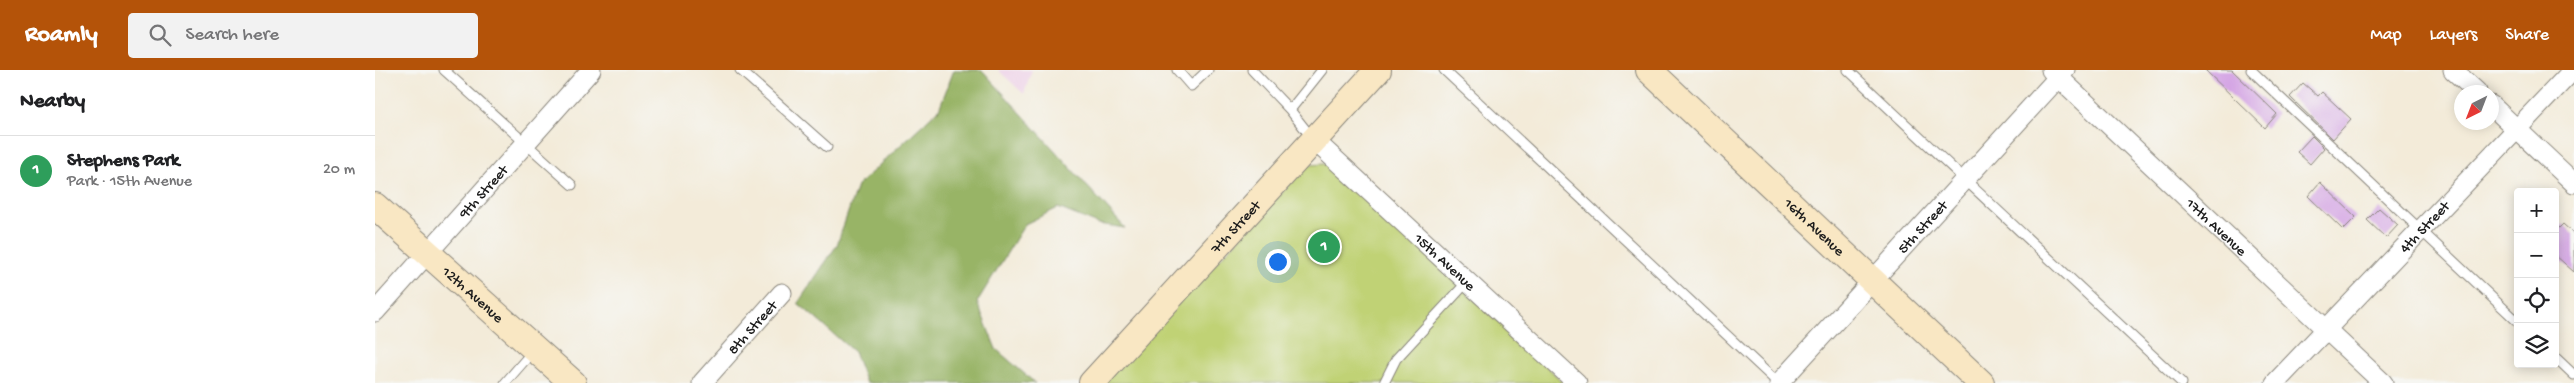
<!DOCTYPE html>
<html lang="en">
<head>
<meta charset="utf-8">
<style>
	:root { --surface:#fff; --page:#f2f2f2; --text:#202124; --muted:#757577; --line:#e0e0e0; --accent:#b45309 }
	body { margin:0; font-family:"Gochi Hand",sans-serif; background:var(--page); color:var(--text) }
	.controls { position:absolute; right:15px; bottom:15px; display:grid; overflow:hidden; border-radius:5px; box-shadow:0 2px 12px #0003 }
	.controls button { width:45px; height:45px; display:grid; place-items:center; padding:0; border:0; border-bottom:1px solid var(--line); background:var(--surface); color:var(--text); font:25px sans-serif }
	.compass { position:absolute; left:2079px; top:15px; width:45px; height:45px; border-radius:50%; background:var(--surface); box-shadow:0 2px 12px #0003; rotate:222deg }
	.you { position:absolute; left:902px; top:191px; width:18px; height:18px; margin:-12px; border:4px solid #fff; border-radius:50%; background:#1a73e8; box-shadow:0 0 0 8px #1a73e833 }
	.badge { display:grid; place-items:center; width:32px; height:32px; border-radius:50%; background:var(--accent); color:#fff; font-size:16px; font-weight:700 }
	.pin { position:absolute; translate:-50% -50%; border:2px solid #fff; box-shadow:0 1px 5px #0006 }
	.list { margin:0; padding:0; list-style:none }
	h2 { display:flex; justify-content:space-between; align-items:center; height:65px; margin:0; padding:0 20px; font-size:21px }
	h2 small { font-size:16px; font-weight:400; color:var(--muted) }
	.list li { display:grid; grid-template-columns:32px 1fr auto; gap:15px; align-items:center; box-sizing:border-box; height:70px; padding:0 20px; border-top:1px solid var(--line) }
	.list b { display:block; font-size:19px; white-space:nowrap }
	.list p { margin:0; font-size:16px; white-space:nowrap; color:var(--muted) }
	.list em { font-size:16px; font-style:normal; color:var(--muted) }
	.icon { flex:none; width:28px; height:28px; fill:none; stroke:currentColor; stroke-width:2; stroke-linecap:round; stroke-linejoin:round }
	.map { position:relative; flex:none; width:2199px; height:313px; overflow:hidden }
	header { display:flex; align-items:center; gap:30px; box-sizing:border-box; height:70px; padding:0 25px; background:var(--accent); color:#fff }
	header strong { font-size:24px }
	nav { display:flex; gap:28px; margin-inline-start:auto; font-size:18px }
	.search { width:350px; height:45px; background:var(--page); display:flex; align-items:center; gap:12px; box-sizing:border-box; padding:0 18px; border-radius:5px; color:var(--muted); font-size:19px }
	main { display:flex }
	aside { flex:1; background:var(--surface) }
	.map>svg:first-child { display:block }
	.built { fill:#eed0e8 }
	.green { fill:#c0d274; stroke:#6e7748 }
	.forest { fill:#98b466; stroke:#5a6841 }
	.building { fill:#d4a4e4 }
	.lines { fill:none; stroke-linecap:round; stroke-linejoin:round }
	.lane-casing { stroke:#88847a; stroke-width:11 }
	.street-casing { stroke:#88847a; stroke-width:21 }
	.secondary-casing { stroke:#88847a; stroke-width:28 }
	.lane { stroke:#fff; stroke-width:9 }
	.street { stroke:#fff; stroke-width:19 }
	.secondary { stroke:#f9e7c3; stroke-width:26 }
	.labels { text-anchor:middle; stroke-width:4; stroke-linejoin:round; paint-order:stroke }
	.street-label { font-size:15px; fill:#1c1c1c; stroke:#f6f6f2 }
</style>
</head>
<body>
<header>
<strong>Roamly</strong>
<div class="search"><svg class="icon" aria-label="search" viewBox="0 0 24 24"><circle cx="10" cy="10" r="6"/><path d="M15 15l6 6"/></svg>Search here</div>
<nav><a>Map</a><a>Layers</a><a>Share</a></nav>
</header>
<main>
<aside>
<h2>Nearby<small></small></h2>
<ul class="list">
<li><span class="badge" style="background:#2e9e5b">1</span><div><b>Stephens Park</b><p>Park · 15th Avenue</p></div><em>20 m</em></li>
</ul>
</aside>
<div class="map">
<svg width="2199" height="313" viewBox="0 0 2199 313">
	<rect width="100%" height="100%" fill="#f6f6f2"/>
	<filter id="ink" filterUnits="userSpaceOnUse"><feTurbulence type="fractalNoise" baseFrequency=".02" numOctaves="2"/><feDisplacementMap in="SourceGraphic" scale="10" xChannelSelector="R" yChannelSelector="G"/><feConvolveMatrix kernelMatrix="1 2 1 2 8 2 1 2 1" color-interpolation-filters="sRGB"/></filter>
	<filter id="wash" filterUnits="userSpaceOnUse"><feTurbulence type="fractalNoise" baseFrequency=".0096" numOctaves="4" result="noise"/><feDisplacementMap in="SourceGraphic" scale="20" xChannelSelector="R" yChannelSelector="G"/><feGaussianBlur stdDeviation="1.12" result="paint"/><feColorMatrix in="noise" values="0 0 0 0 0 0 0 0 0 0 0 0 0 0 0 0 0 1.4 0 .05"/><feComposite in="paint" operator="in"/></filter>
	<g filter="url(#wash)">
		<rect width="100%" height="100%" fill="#f3ebd9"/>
		<path class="built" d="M623 0H657L649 24Z"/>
		<path class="green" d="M949 94 959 98 1189 313H728L933 95Z"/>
		<path class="forest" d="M579 0H607L750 158 723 154 683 138 650 154 602 232 621 279 660 313H491L479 282 423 233 462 175 482 116 564 39Z"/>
		<g id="blocks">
			<path class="building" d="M1830 0H1857L1902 44 1890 58Z
				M1928 13 1943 26 1947 22 1976 49 1958 69 1915 27Z
				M1937 66 1949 78 1935 94 1922 82Z
				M1945 112 1981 147 1968 160 1933 126Z
				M2004 138 2023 155 2011 168 1992 150Z
				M2188 154 2199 164V202L2180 185V162Z"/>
		</g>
	</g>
	<g filter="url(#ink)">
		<use href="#blocks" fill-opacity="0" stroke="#88847a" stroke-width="1"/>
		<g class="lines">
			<defs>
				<path id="lane" d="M69 0 197 115
					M365 0 452 77
					M802 0 816 16 833 0
					M877 0 915 40 937 68
					M1069 0 1403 313
					M1473 0 1807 313
					M1876 0 2143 252
					M915 40 947 0
					M2180 287 2199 305
					M130 313 158 281
					M1009 313 1021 289 1093 211"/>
				<g id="street">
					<path id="s1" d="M1676 0 2008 313"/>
					<path d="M2078 0 2102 22"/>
					<path d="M2116 35 2199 113"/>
					<path id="s2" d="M939 70 1202 313"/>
					<path id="s3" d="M0 242 216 0"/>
					<path id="s4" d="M327 313 407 223"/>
					<path id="s5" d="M1404 313 1690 0"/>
					<path id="s6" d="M1900 313 2198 0"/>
				</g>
				<g id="secondary">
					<path id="s7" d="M1274 0 1606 313"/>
					<path id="s8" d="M0 136 198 313"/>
					<path id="s9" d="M717 313 1003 0"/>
				</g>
			</defs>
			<use href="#lane" class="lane-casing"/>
			<use href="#street" class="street-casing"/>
			<use href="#secondary" class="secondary-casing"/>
			<use href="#lane" class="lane"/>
			<use href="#street" class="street"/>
			<use href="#secondary" class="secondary"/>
		</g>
	</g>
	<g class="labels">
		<g class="street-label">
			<text dy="5" stroke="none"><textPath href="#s3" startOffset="162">9th Street</textPath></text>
			<text dy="5" stroke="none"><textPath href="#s7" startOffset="228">16th Avenue</textPath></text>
			<text dy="5" stroke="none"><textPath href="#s5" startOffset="212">5th Street</textPath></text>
			<text dy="5" stroke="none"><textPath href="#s6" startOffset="216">4th Street</textPath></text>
			<text dy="5" stroke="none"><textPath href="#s9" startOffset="212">7th Street</textPath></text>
			<text dy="5" stroke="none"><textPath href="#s1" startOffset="228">17th Avenue</textPath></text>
			<text dy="5" stroke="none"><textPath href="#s2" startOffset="179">15th Avenue</textPath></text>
			<text dy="5" stroke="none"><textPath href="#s8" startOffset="132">12th Avenue</textPath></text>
			<text dy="5" stroke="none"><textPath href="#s4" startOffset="75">8th Street</textPath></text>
		</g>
	</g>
</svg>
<div class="controls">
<button>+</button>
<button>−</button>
<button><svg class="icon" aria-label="locate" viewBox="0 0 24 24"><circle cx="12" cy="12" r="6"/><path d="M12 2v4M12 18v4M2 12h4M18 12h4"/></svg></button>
<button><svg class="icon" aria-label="layers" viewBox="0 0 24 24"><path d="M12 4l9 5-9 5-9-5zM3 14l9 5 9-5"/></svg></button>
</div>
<svg class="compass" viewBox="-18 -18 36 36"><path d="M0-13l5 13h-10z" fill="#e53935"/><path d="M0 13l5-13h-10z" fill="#757577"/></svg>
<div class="you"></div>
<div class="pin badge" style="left:949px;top:177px;background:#2e9e5b">1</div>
</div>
</main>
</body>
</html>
